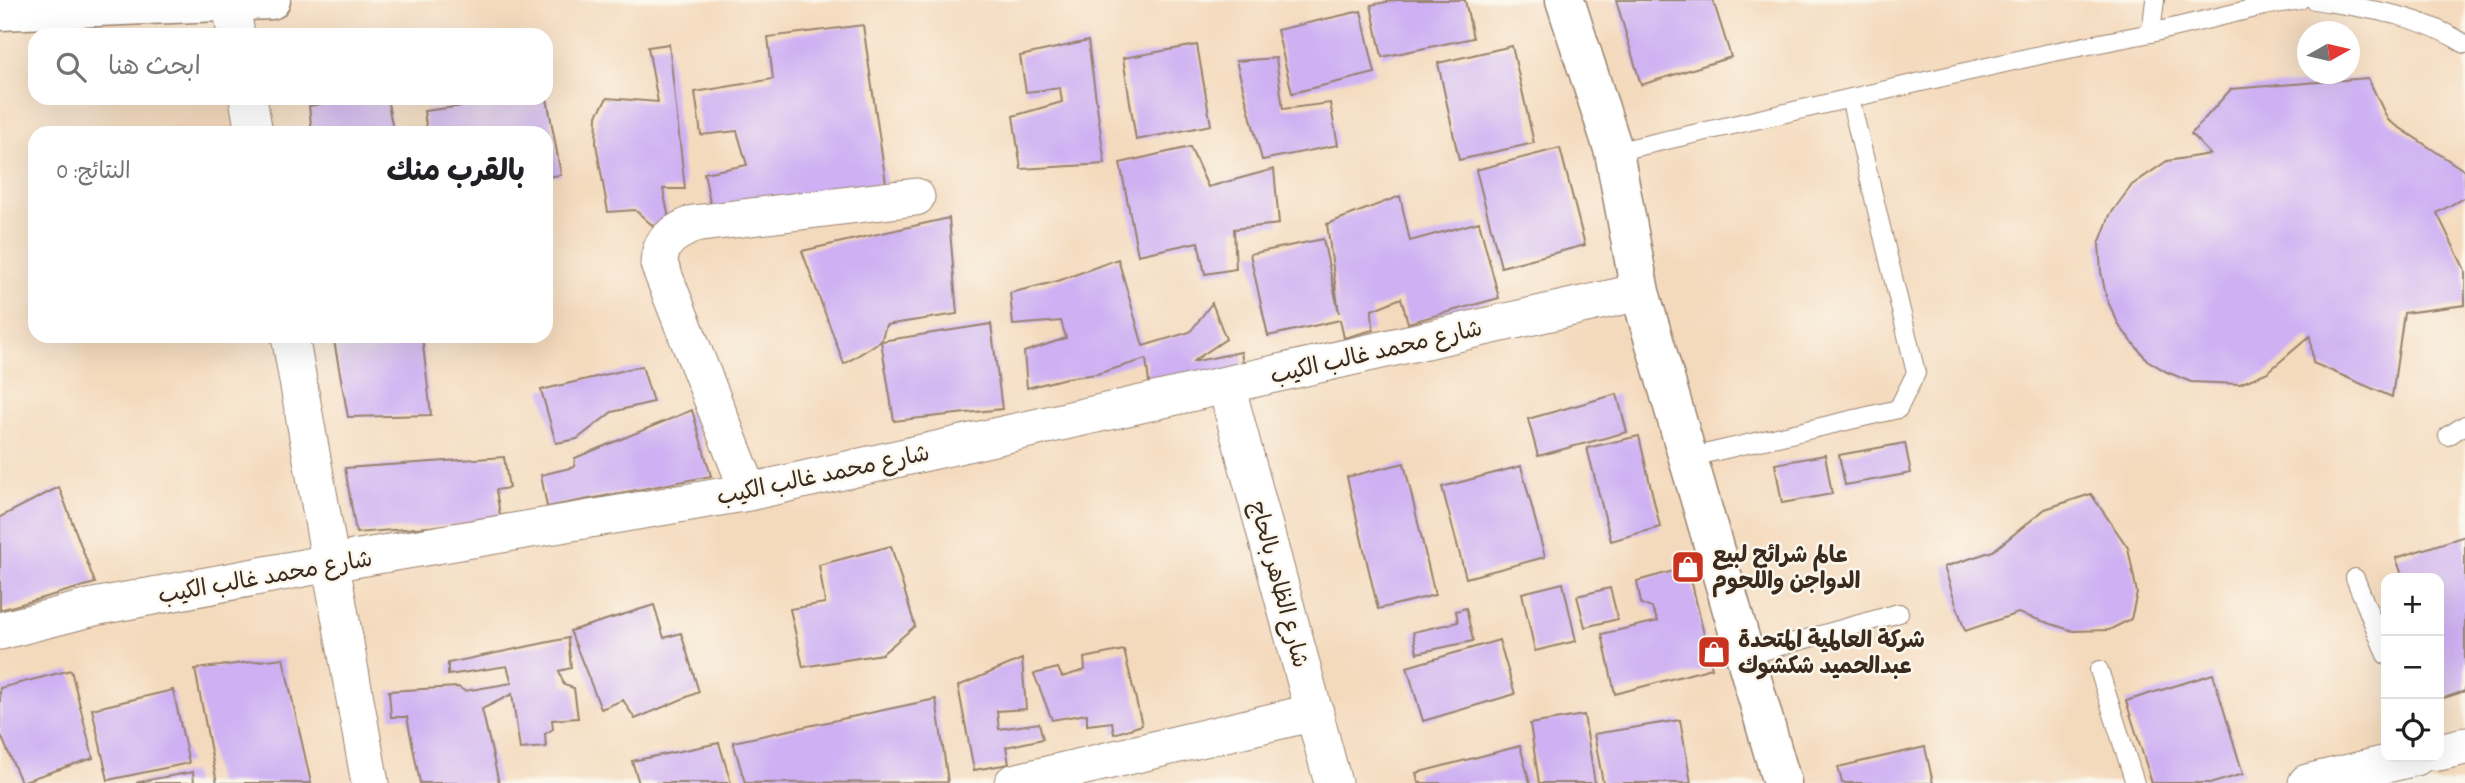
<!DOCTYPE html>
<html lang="ar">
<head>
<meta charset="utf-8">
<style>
	:root { --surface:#fff; --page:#f6f6f6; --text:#202124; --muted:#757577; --line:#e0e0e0 }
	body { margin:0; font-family:Dekko,"Playpen Sans Arabic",sans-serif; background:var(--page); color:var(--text); direction:rtl }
	.controls { position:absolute; right:21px; bottom:21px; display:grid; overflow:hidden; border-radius:14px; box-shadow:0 7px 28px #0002 }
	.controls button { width:63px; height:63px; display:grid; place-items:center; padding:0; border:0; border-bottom:2px solid var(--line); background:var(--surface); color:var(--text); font:35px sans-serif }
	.compass { position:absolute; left:2297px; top:21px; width:63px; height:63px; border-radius:50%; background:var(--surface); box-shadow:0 7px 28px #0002; rotate:82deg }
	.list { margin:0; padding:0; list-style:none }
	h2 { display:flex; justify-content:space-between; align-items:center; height:91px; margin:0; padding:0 28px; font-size:30px }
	h2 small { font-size:23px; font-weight:400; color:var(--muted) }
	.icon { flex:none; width:38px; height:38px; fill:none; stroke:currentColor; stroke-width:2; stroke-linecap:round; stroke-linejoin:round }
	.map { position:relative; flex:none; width:2465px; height:783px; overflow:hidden; direction:ltr }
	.search { position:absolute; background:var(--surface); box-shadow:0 7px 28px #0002; left:28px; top:28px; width:525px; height:77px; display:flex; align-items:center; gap:18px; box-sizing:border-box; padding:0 24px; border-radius:21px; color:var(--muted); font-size:26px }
	.panel { position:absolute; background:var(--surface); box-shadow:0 7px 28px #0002; left:28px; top:126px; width:525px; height:217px; border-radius:21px; direction:rtl }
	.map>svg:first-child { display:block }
	.building { fill:#ceb0f3 }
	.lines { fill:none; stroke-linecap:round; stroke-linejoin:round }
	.lane-casing { stroke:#98826e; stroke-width:20 }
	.street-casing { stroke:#98826e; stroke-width:39 }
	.secondary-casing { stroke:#98826e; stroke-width:41 }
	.lane { stroke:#fff; stroke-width:18 }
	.street { stroke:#fff; stroke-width:37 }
	.secondary { stroke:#fff; stroke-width:38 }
	.labels { text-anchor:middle; stroke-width:5; stroke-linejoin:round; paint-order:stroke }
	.street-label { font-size:23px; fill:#3b2a1e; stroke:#fbf7ec }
	.poi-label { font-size:23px; font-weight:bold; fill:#3b2a1e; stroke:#fbf7ec; text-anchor:start }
</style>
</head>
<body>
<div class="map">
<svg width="2465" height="783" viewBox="0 0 2465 783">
	<rect width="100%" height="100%" fill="#fbf7ec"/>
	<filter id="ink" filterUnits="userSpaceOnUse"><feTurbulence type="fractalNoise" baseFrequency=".0143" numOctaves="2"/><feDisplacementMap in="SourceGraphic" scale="14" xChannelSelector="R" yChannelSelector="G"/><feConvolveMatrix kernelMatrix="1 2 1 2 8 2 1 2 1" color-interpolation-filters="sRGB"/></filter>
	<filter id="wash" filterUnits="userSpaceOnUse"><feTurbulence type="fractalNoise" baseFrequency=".00686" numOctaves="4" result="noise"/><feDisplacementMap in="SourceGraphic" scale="28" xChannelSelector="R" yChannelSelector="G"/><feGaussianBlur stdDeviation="1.57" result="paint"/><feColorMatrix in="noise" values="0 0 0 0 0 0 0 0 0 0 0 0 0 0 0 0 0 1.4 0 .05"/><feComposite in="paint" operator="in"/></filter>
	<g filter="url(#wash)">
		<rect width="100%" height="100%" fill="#f4dabd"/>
		<g id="blocks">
			<path class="building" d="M1396 0H1465L1473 38 1382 57 1371 5Z
				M1616 0H1713L1731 57 1641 85Z
				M1361 11 1375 73 1292 93 1277 30Z
				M863 25 886 183 713 217 704 173 747 165 737 131 701 135 695 92 773 79 768 37Z
				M1088 41 1105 164 1021 169 1013 116 1062 102 1060 88 1026 92 1020 56Z
				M669 44 685 189H663L669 219 660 232 635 210 608 212 596 144 597 115 607 98 658 102 648 47Z
				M1197 45 1211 125 1136 140 1123 58Z
				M1512 46 1534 143 1459 160 1438 63Z
				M1276 58 1283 109 1330 103 1338 145 1262 160 1236 61Z
				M2368 78 2388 120 2465 171V197L2437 213 2465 270V305L2404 313 2392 397 2313 363 2310 336 2268 372 2240 384 2191 382 2167 372 2147 360 2120 327 2107 300 2101 272 2099 244 2110 215 2132 185 2167 161 2210 154 2191 134 2231 89Z
				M352 98H387L393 130 361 133H312L309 106Z
				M525 98H547L561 175 546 177V133H427L424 111Z
				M1190 147 1208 187 1274 169 1279 224 1234 229 1236 269 1205 274 1198 242 1138 255 1120 163Z
				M1560 148 1585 245 1501 267 1476 170Z
				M1400 196 1410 241 1479 222 1499 298 1408 323 1401 298 1372 310 1373 330 1344 338 1340 320 1268 336 1250 254 1323 239 1339 313 1327 224Z
				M949 218 957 314 886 325 881 341 844 364 802 251Z
				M1118 259 1143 346 1190 332 1212 303 1226 339 1192 362 1241 352 1244 370 1150 390 1146 359 1097 374 1066 378 1027 388 1024 352 1066 338 1061 321 1013 325 1010 293 1058 281Z
				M991 324 1002 409 894 421 881 341Z
				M372 336H422L431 415 348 417 334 341Z
				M642 366 653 402 612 412 577 439 556 443 541 390Z
				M1617 394 1627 432 1538 456 1528 419Z
				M692 410 711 476 547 507 541 475 574 467 575 458Z
				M1639 436 1660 527 1611 541 1587 448Z
				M1905 443 1911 473 1845 485 1839 455Z
				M1825 455 1832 494 1782 503 1775 464Z
				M504 457 509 488 496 490 501 521 356 533 345 468Z
				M1404 463 1435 595 1378 609 1347 477Z
				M1521 466 1545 557 1466 578 1442 487Z
				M59 487 95 583 0 610V517Z
				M2091 494 2128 548 2137 593 2131 619 2109 630 2073 631 2018 613 1965 631 1944 567 1993 551 2045 509Z
				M2465 536V691L2441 699 2439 692V578H2403L2396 558Z
				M891 546 915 626 882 654 803 667 790 609 825 603 819 565Z
				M1688 567 1712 668 1615 694 1602 634 1658 621 1652 608 1641 604 1637 581Z
				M1563 583 1576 641 1535 651 1522 593Z
				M1610 588 1618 619 1585 627 1577 596Z
				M654 605 664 638 681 633 699 692 635 719 623 700 601 709 570 631Z
				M1466 608 1473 641 1417 653 1413 632 1458 622 1456 611Z
				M568 638 571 668 559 671 564 685 574 688 578 718 552 720 553 729 545 734 546 747 520 749 512 694 482 709 499 783H420L407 717H391L389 691 458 687 465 691 512 683 507 666 448 675V663Z
				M1499 640 1515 694 1423 721 1407 667Z
				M1124 650 1142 725 1114 734 1112 722 1087 725V714L1052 720 1034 674 1058 668 1062 677 1085 670 1084 658Z
				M283 658 311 783H217L195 669Z
				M1022 659 1026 709 997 711 999 729 1039 723 1043 739 1006 747 1009 764 974 770 958 686Z
				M71 670 93 758 21 782 0 733V688Z
				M2213 674 2243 774 2213 783H2152L2126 701Z
				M173 690 189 763 108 780 92 709Z
				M936 699 948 782 745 783 733 742Z
				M1584 715 1595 783H1539L1530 724Z
				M1680 720 1691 783H1603L1594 734Z
				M719 743 731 783H639L632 761Z
				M1520 746 1530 783H1419L1416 773Z
				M1925 747 1933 783H1842L1838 767Z
				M193 772 194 783H137V782Z"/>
		</g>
	</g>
	<g filter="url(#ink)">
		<use href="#blocks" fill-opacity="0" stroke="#98826e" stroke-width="2"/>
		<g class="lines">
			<defs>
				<path id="lane" d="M2314 0C2369 9 2418 14 2465 44
					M2151 33 2264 6 2300 0
					M1614 152 2049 53 2151 33 2155 0
					M2448 436 2465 425
					M1687 458 1898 409 1916 373 1850 98
					M2355 578 2386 655
					M1745 656 1899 613
					M2099 670 2135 783"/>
				<path id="street" d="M231 2 236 35
					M248 98 254 133
					M290 336 370 783
					M1226 385 1333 783
					M749 492 659 264C660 239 673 234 693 224L916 197
					M0 631 94 607 330 563 749 492 1640 292
					M2439 752 2465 746
					M1013 783 1315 712
					M2307 783 2416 757"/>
				<path id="secondary" d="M1565 0 1614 152 1640 292 1782 783
					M0 11 271 0"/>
			</defs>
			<use href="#lane" class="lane-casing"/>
			<use href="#street" class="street-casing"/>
			<use href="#secondary" class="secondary-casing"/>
			<use href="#lane" class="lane"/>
			<use href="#street" class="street"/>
			<use href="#secondary" class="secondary"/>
		</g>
	</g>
	<defs>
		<symbol id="shop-square" viewBox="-11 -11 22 22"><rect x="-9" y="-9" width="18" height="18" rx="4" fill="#c8321e" stroke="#fbf7ec"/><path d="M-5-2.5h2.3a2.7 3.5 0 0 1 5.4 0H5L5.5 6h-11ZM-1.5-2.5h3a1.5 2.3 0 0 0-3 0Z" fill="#fff"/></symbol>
	</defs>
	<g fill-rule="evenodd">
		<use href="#shop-square" x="1669" y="548" width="38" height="38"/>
		<use href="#shop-square" x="1695" y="633" width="38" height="38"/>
	</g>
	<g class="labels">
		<g class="street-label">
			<text transform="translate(1376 351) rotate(-13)" y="8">شارع محمد غالب الكيب</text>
			<text transform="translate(823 474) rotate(-12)" y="8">شارع محمد غالب الكيب</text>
			<text transform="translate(265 576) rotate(-10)" y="8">شارع محمد غالب الكيب</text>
			<text transform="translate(1280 584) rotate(75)" y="8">شارع الظاهر بالحاج</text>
		</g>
		<g class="poi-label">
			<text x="1712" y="562">عالم شرائح لبيع<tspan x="1712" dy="26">الدواجن واللحوم</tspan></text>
			<text x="1738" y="647">شركة العالمية المتحدة<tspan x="1738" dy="26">عبدالحميد شكشوك</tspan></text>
		</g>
	</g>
</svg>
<div class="controls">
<button>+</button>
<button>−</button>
<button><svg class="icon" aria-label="locate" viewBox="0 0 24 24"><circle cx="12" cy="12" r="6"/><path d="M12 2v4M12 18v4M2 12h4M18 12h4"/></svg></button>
</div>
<svg class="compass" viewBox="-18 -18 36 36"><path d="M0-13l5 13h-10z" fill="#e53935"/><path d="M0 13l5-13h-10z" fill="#757577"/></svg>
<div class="search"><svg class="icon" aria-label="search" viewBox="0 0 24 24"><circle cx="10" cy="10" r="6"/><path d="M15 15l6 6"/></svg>ابحث هنا</div>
<section class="panel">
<h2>بالقرب منك<small>النتائج: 0</small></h2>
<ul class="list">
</ul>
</section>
</div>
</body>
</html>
